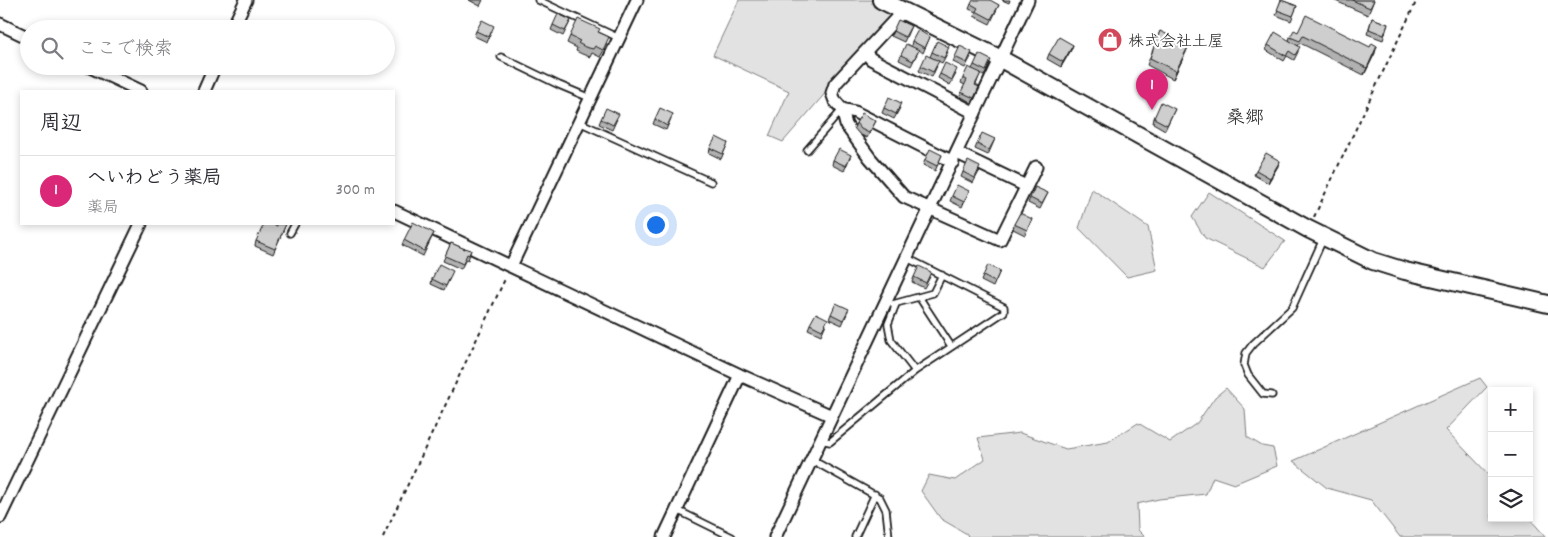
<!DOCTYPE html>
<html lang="ja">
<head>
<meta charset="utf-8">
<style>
	:root { --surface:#fff; --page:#f2f2f3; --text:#2b2b33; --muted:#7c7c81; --line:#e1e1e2; --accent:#db2777 }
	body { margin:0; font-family:Dekko,"Klee One",sans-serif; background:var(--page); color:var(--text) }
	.controls { position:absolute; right:15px; bottom:15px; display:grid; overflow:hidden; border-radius:0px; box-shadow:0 2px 8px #0003 }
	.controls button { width:45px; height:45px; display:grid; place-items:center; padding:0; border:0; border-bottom:1px solid var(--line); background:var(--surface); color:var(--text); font:25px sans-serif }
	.you { position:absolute; left:655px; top:224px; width:18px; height:18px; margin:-12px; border:4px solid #fff; border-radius:50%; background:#1a73e8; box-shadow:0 0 0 8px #1a73e833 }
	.badge { display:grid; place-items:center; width:32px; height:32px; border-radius:50%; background:var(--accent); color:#fff; font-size:16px; font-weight:700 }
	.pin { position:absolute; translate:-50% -41px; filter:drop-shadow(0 1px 2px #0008) }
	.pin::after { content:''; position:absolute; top:26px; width:18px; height:15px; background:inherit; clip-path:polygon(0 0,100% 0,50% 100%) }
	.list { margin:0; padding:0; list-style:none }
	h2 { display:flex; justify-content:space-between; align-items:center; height:65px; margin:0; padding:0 20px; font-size:21px }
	h2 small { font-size:16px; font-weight:400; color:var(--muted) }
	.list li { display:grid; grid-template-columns:32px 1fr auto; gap:15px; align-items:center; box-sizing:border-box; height:70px; padding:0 20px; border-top:1px solid var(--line) }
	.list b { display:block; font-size:19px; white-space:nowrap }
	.list p { margin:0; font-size:16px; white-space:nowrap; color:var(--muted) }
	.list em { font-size:16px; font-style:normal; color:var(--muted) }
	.icon { flex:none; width:28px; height:28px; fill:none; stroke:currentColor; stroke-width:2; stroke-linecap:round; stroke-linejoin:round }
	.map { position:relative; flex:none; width:1548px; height:537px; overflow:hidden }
	.search { position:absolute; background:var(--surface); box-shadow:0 2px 8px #0003; left:20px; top:20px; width:375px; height:55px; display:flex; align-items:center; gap:12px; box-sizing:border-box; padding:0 18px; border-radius:28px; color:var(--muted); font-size:19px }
	.panel { position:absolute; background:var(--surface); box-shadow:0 2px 8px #0003; left:20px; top:90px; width:375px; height:135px; border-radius:0px }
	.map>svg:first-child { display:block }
	.green { fill:#e2e2e2; stroke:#7f7f7f }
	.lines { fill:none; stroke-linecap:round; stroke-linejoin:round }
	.lane-casing { stroke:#1c1c1c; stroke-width:9 }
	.street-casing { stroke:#1c1c1c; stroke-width:15 }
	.secondary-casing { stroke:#1c1c1c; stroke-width:20 }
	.path { stroke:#1c1c1c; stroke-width:2; stroke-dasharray:4 4; stroke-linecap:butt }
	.lane { stroke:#fff; stroke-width:5.5 }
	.street { stroke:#fff; stroke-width:11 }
	.secondary { stroke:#fff; stroke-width:16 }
	.wall { fill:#b1b1b1; stroke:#1c1c1c }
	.shaded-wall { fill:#909090; stroke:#1c1c1c }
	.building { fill:#cecece; stroke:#1c1c1c }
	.labels { text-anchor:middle; stroke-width:4; stroke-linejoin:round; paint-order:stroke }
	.poi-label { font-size:16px; fill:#1c1c1c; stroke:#fff; text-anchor:start }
	.quarter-label { font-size:19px; fill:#1c1c1c; stroke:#fff }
</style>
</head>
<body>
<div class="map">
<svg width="1548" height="537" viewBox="0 0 1548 537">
	<rect width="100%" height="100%" fill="#fff"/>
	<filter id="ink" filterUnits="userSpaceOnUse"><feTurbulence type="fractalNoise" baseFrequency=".02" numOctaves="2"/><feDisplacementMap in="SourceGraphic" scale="10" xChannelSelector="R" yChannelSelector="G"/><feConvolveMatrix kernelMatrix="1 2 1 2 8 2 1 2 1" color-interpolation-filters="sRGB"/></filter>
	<g filter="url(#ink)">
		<path class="green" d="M739 0H906L783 142 769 136 789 91 713 55Z
			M1092 189 1148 227 1157 270 1127 277 1079 228Z
			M1209 192 1285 241 1265 267 1205 238 1192 217Z
			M1480 378 1487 387 1446 430 1492 478V518H1529L1546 537H1400L1371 500 1327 488 1293 461Z
			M1226 388 1245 409 1247 437 1262 446 1273 448 1277 466 1234 484 1213 477 1206 494 1159 499 1137 504 1138 530 1145 537H968L967 534 941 519 921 491 929 475 955 480 985 459 978 438 1020 433 1066 449 1108 442 1138 423 1170 442 1197 423 1215 397Z"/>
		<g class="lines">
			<defs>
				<path id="lane" d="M538 0 619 38
					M501 57 559 85 590 98
					M579 122 711 182
					M807 150 842 110
					M290 233 295 224
					M919 297 951 346
					M893 304 933 293 942 275
					M896 304 888 324 891 340 915 371
					M1272 395 1263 394 1248 375 1244 365 1246 353 1253 344 1292 308 1324 237
					M821 440 830 442 915 371 1004 312V307L907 258
					M812 460 880 498 886 510 889 537
					M677 510 732 537
					M855 537 875 494"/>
				<path id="street" d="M903 11 835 84 832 93 835 101 842 109 846 125 870 158 904 197 1000 240 1036 167
					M0 24 29 38
					M232 29 246 0
					M865 52 871 59 975 113
					M88 66 141 91
					M204 91 215 66
					M842 109 855 112 953 162
					M957 153 1026 186
					M394 211 740 375 832 416
					M511 266 637 0
					M0 517 141 224
					M664 537 740 375
					M775 537 1028 0"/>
				<path id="secondary" d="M881 0 1001 59 1308 229 1373 261 1405 271 1548 304"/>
			</defs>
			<use href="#lane" class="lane-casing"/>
			<use href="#street" class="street-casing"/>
			<use href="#secondary" class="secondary-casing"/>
			<path class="path" d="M1314 217 1417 0
				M383 537 506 277"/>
			<use href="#lane" class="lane"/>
			<use href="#street" class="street"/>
			<use href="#secondary" class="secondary"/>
		</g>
		<path class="wall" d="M469 0H483L480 6Z
			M1002 0H1010L1009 3Z
			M1281 0 1297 6 1291 21 1276 15Z
			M1333 0H1374L1368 15Z
			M971 4 999 5 990 24 974 16 976 12 969 9Z
			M1372 18 1388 24 1383 40 1367 34Z
			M571 20 563 36 551 30 553 25Z
			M911 26 904 42 891 36 893 31Z
			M476 31H492L487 42 474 36Z
			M1160 31 1186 52 1173 79 1147 65Z
			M599 32 607 45 600 57 592 53 590 57 582 54 576 51 577 48 567 43 570 36Z
			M1298 32 1375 53 1364 75 1300 43 1298 46V52L1294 60 1287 56 1284 61 1266 50 1268 45 1289 41 1290 37Z
			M930 37 923 53 919 50 911 66 899 60 901 55 911 46 912 41Z
			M1073 45 1071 50 1061 67 1047 59 1049 54Z
			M932 52H948L942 63 930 57Z
			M955 57H971L965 68 953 62Z
			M974 65H990L984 76 980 74 976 85 979 87 972 103 960 96 965 85 961 83 963 78 972 69Z
			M921 66H937L932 77 919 71Z
			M940 74H956L950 85 938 78Z
			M884 108H900L894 119 882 113Z
			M1175 109 1165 130 1153 123 1154 118Z
			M673 114 666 130 653 124 655 119Z
			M601 119H617L612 130 599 124Z
			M876 121 867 138 859 134 854 128 856 123Z
			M995 139 988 155 975 149 977 144Z
			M728 143 721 159 709 153 710 148Z
			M851 155 844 171 832 165 833 160Z
			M942 155 935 171 923 165 925 160Z
			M1278 166 1268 183 1254 175 1256 170Z
			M963 172H979L973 183 961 177Z
			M969 191 962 207 950 201 952 196Z
			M1048 193 1040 209 1028 203 1030 198Z
			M1032 219 1025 235 1013 229 1014 224Z
			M286 224 273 254 255 246 256 241 277 226Z
			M434 233 423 256 402 245 404 240Z
			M451 243 465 249 471 250 468 260 466 259 461 269 443 261Z
			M1000 271 993 287 981 281 983 276Z
			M451 276 444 290 431 284 432 279Z
			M914 277H930L924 288 912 282Z
			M831 314H847L842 325 829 319Z
			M810 324H826L821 335 808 329Z"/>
		<path class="shaded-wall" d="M1073 45 1071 50 1061 67 1063 62Z
			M1189 45 1186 52 1173 79 1176 71Z
			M1377 46 1375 53 1364 75 1367 68Z
			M1280 161 1278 166 1268 183 1270 178Z"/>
		<path class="building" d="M973 0H990L999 5 991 19 976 11 978 8 971 4Z
			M1281 0 1297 6 1293 16 1277 10Z
			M1352 0H1374L1370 8Z
			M558 14 571 20 565 31 553 25Z
			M1306 15 1370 47 1372 43 1377 46 1367 68 1303 36 1300 41 1290 37 1294 30 1298 32Z
			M1372 18 1388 24 1384 35 1369 29Z
			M578 19 600 29 598 32 609 37 603 50 595 46 593 49 585 47 578 43 580 41 570 36Z
			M482 20 494 26 489 37 476 31Z
			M898 20 911 26 905 37 893 31Z
			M918 30 930 37 925 48 912 41Z
			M1160 31 1189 45 1176 71 1150 58Z
			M1275 32 1300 47 1295 55 1289 51 1286 56 1268 45Z
			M1059 37 1073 45 1063 62 1049 54Z
			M937 41 949 47 944 58 932 52Z
			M906 44 919 50 913 61 901 55Z
			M960 46 972 52 967 63 955 57Z
			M979 54 991 60 986 71 974 65Z
			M926 55 939 61 933 72 921 66Z
			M945 63 957 69 952 80 940 74Z
			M968 67 981 73 975 85 979 87 974 98 961 92 967 80 963 78Z
			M889 97 901 103 896 114 884 108Z
			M1161 102 1175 109 1167 125 1154 118Z
			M606 108 619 114 613 125 601 119Z
			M660 108 673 114 667 126 655 119Z
			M862 113 876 121 869 133 861 129 856 123Z
			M982 133 995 139 989 150 977 144Z
			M716 137 728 143 723 154 710 148Z
			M839 149 851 155 846 166 833 160Z
			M930 149 942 155 937 166 925 160Z
			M1266 153 1280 161 1270 178 1256 170Z
			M968 161 980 167 975 178 963 172Z
			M957 185 969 191 964 202 952 196Z
			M1035 187 1048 193 1042 204 1030 198Z
			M1020 213 1032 219 1027 230 1014 224Z
			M413 222 434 233 424 251 404 240Z
			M264 224H272L277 226 278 224H286L275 249 256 241Z
			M451 243 465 249V248L471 250 469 255 467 254 463 264 445 256Z
			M439 264 453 271 446 286 432 279Z
			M988 265 1000 271 995 282 983 276Z
			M919 266 931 272 926 283 914 277Z
			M836 303 849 309 843 320 831 314Z
			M816 313 828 319 822 330 810 324Z"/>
	</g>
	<defs>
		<symbol id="shop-disc" viewBox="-11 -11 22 22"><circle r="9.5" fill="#d1495b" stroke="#fff"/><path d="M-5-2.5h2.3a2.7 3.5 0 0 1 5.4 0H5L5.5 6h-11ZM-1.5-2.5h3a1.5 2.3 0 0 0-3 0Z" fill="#fff"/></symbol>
	</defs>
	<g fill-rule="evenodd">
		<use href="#shop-disc" x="1096" y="26" width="28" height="28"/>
	</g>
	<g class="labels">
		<g class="poi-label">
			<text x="1128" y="46">株式会社土屋</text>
		</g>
		<g class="quarter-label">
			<text x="1245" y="123">桑郷</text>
		</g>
	</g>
</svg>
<div class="controls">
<button>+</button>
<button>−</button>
<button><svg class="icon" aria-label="layers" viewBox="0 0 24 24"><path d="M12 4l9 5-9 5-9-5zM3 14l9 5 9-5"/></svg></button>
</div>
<div class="you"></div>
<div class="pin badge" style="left:1152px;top:110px">1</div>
<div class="search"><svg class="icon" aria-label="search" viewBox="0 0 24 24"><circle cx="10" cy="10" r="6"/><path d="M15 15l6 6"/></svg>ここで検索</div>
<section class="panel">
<h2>周辺<small></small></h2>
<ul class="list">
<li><span class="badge">1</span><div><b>へいわどう薬局</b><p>薬局</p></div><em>300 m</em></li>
</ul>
</section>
</div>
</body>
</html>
